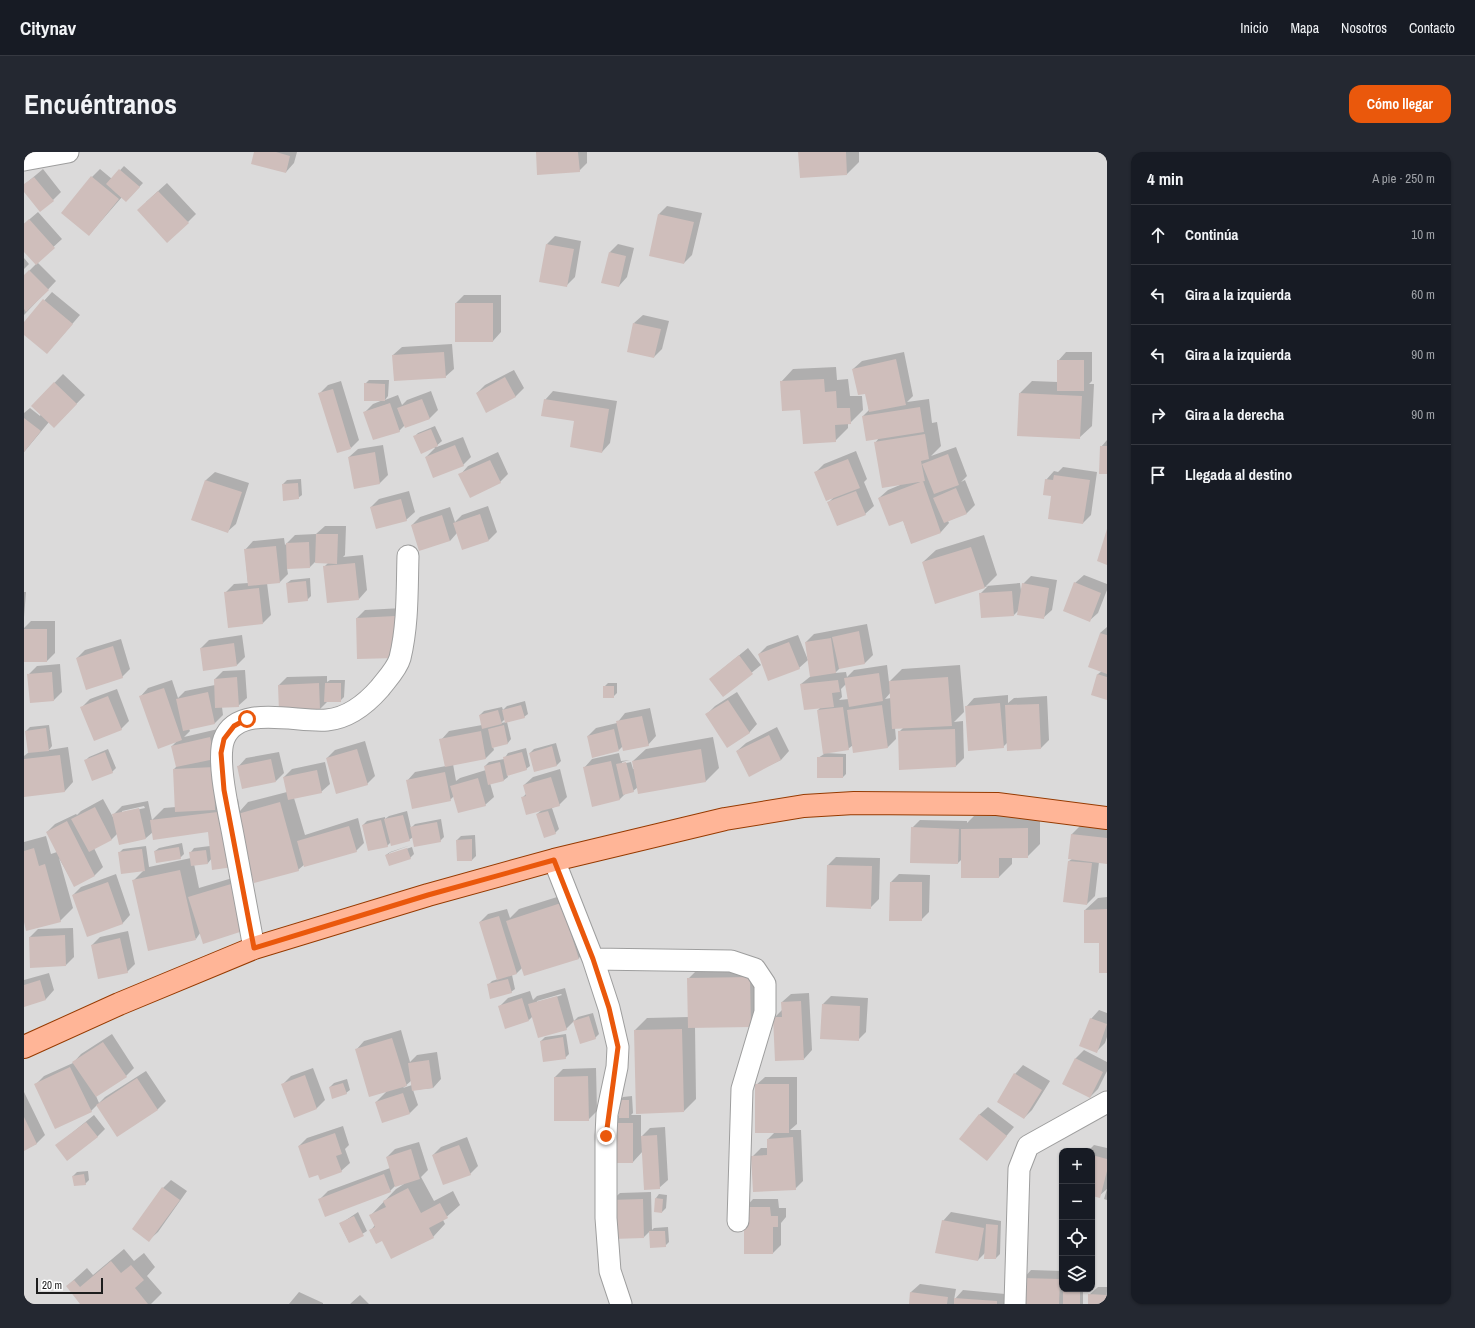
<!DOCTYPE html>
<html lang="es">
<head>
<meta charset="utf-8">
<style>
	:root { --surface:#171b24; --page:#242831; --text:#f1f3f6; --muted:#9ea1a6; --line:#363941; --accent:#ea580c }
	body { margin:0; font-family:"Archivo Narrow",sans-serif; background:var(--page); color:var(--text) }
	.controls { position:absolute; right:12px; bottom:12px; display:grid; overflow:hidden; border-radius:8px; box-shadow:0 1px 3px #0004 }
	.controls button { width:36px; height:36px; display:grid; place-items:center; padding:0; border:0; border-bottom:1px solid var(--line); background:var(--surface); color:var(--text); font:20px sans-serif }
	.scale { position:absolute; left:12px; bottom:10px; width:67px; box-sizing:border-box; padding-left:4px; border:2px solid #1d1d1d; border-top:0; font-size:11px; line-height:14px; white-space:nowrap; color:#1d1d1d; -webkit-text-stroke:3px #fff; paint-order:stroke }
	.stop { position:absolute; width:12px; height:12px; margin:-9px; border:3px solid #ea580c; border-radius:50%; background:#fff }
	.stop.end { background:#ea580c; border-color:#fff; box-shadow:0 1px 4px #0008 }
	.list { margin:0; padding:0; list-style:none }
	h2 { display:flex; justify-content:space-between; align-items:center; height:52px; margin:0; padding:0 16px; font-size:17px }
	h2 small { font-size:13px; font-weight:400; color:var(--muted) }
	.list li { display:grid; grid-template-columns:26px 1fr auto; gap:12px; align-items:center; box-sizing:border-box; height:60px; padding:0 16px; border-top:1px solid var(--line) }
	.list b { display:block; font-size:15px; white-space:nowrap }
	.list em { font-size:13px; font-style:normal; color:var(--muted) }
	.icon { flex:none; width:22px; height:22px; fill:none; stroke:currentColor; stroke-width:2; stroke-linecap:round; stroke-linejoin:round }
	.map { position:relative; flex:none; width:1083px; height:1152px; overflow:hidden; border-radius:12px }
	header { display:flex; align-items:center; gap:24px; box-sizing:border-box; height:56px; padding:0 20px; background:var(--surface); border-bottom:1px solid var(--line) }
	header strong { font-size:19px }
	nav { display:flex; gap:22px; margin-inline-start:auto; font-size:14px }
	.intro { display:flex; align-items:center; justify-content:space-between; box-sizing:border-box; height:96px; padding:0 24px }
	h1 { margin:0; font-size:28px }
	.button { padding:10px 18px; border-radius:12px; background:var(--accent); color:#fff; font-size:14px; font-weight:700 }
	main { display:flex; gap:24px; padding:0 24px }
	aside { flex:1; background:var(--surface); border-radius:12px; box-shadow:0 1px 3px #0004 }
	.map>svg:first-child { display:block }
	.residential { fill:#dbdada; fill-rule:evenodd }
	.shadow { fill:#0003; fill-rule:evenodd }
	.building { fill:#cfbebb }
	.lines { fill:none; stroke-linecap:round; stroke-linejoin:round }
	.minor-casing { stroke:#9e9e9e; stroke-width:23 }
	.primary-casing { stroke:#963a00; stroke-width:24 }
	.minor { stroke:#fff; stroke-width:21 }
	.primary { stroke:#ffb597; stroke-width:22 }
	.route { stroke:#ea580c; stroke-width:5 }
</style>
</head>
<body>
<header>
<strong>Citynav</strong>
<nav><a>Inicio</a><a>Mapa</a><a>Nosotros</a><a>Contacto</a></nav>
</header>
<div class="intro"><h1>Encuéntranos</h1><a class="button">Cómo llegar</a></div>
<main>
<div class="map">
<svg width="1083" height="1152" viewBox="0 0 1083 1152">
	<rect width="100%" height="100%" fill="#efe7e2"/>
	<path class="residential" d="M0 0H1083V1152H0ZM1038 999H1068V1137H1038Z"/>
	<path class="shadow" d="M231 0H273L270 11 262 20Z
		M513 0H563V11L555 19Z
		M775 0H835V10L823 22 777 25Z
		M100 14 119 31 106 45H98L65 83 68 25 76 17 88 27Z
		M19 17 37 40 29 48 0 39V33Z
		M143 31 172 62 164 70 122 50Z
		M643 54 678 61 668 103 660 111 635 62Z
		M14 60 38 87 13 110 32 129 0 163V124L12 112 0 98V72Z
		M531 84 557 89 551 125 542 134 523 92Z
		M594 92 610 96 603 125 595 134 586 100Z
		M0 106 5 112 0 117Z
		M28 140 56 163 31 192 0 182V171Z
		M440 143H477V180L469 189 432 151Z
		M619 163 645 169 638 197 630 205 610 171Z
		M428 192 430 217 421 225 369 203 378 195Z
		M880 200 889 244 883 250 905 247 908 271 913 270 917 294 907 304 932 295 943 324 937 330 941 328 951 353 943 361 924 369 925 371 917 380 887 390 879 368 855 346 864 338 876 333 851 291 855 286 839 264 845 258 842 241 829 217 838 209Z
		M1042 200H1068V229L1065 232H1070L1068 274 1055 286 996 241 1008 229 1034 230V209Z
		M812 215 813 228 824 227 826 244H838L839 258 826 271H824V276L811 289 757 230 769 217Z
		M490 218 500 236 491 245 453 241 461 233Z
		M39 222 61 243 30 275 25 270 0 300V261L6 256 16 264 17 262 8 254Z
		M345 228H365L364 244 361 248 374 243 378 253 383 248 407 239 414 258 405 267 381 273 375 279 341 260 349 252 359 248 341 232Z
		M317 229 335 288 327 296 295 242 304 233Z
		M529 239 593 249 586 291 578 300 551 268 521 248Z
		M411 274 418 289 410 296 439 285 447 305 439 313 402 305 413 294 390 285 394 281Z
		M1083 288V321L1077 295Z
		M359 293 364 323 356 331 331 336 325 305 334 297Z
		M832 299 843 327 840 330 850 354 841 362 805 350 810 345 792 320 800 312Z
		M474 300 484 322 476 330 436 323 444 314Z
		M1039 315 1073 320 1067 363 1059 371 1028 344 1022 328 1030 319 1034 320Z
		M191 320 225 331 212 372 203 380 169 368 182 328Z
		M277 327 278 343 274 346 259 332 263 328Z
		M385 339 391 360 382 368 347 355 355 347Z
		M464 354 473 380 465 388 433 381 426 389 388 373 396 365 426 355 431 370 438 363Z
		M301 374H322L321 403 319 405 339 403 343 438 335 447 300 415 304 411 291 410 286 415 263 416 264 422 256 430 243 431 247 463 239 471 201 441 210 432 224 431 221 398 229 389 260 386 261 393 271 383 292 382Z
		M960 383 973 423 962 434 996 431 997 439 999 432 1007 424 1033 428 1028 458 1019 466 994 459 990 463 956 442 964 434 912 450 899 410 912 398Z
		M1060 423 1083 432V438L1074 461 1065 469 1051 431Z
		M286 426 287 444 283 448 263 431 267 428Z
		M0 440H2L0 465Z
		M379 456 380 497 333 466 341 458Z
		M7 469H31V501L23 509H0V476Z
		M843 472 849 503 841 511 816 516 811 521 822 520 823 525 830 518 863 513 865 530 878 517 936 513 940 560 930 570 939 569 940 606 932 614 875 580 879 576H871L872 587 864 595 829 593 824 597 800 601 822 602V622L819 625 794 606 800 602 794 558 797 555 777 532 787 524 782 490 790 482ZM822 532 825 547 815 548 818 545 817 537ZM867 540V546L861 547Z
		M1083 475V547L1068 542 1074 522 1078 519 1076 481Z
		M218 483 221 505 213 513 177 496 185 488Z
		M774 483 784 508 775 516 735 502 743 494Z
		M97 487 106 517 98 525 53 506 61 498Z
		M724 496 737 513 699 544 686 527Z
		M36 512 38 540 30 548 7 550 4 523 13 514Z
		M221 518 223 546 214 554 198 555 199 563 191 571 165 577 166 579 160 585 194 577 199 649 214 647 216 659 224 650 263 640 260 625 268 617 301 610 306 632 297 640 270 646 281 683 334 666 340 691 332 699 281 712 274 718 222 701 188 706 184 711 170 712 175 736 215 724 172 787 109 729 120 718 95 701 99 697 122 694 125 715 167 706V700L170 696 186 694 185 679 129 680 122 686 96 692 94 681 88 687 70 696 79 715 71 723 50 733 35 706 49 756 36 769 0 766V690L22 684 27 702 33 700 23 680 31 672 52 662 53 663 57 659 79 647 90 667 89 663 98 654 124 649 128 668 140 656 152 655 150 617 153 614 148 594 153 589 116 545 124 536 148 528 154 546 161 539 191 533V527L199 519ZM120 654 121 656 98 661V659Z
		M303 524V530L306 528H321L320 545 316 549H304L296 557 256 559 255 533 263 525Z
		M584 531H593V541L589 545 580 535Z
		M93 537 105 569 97 577 58 555 66 547Z
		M713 540 733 572 725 581 683 562 691 554Z
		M984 543V551L990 546 1023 544 1025 588 1017 596 983 591 979 595 942 555 950 546Z
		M501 549 504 562 500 565 483 570 487 587 484 591 469 595 470 598 462 606 429 612 432 629 436 626 462 618 461 614 465 610 480 607 484 601 502 596 506 614 502 617 483 622 484 625 480 628 466 631 470 645 461 653 430 644 426 648 383 629 391 620 422 614 417 588 425 579 458 573 456 563 460 559 478 555 479 558 483 554ZM481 567 482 570 477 571Z
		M626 556 632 584 624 593 599 594 595 598 564 584 572 576 593 571 601 561Z
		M25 573 28 594 25 598 44 595 49 630 41 639 0 644V604L5 600 2 579 6 575Z
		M753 575 765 599 757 608 725 623 713 599 722 591Z
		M689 585 695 616 682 629 615 641 614 635 609 639 602 641 596 647 569 654 560 616 568 607 595 601 597 609 606 608 598 610V612L607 610 609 617H610L609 609 622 597Z
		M341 589 351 624 343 632 303 606 311 598Z
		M532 591 537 609 533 613 511 619 506 601 510 597Z
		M84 597 92 616 88 620 61 609 65 605Z
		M255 600 260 621 252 629 214 615 222 606Z
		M536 617 543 645 535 653 528 656 535 677 531 681 513 662 518 658 498 646 503 641 500 633 509 625Z
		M383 659 387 676 391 672 417 667 420 685 416 689 389 685 385 688 367 690 363 694 339 673 343 669 361 665V667L365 664Z
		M950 664H1016V692L1003 705H988V712L975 725H938V707L934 711 888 676 896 668 943 669V671Z
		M1056 674 1083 677V711L1075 710 1071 744 1063 752 1045 709 1048 707V682Z
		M451 683 452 704 448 708H434L433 688 437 684Z
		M158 691 160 702 156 706 131 699 135 696Z
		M387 693 365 701V703L388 695 390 702 386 706 362 703 366 700Z
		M812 705 856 706 855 747 846 756 804 713Z
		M92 722 106 763 98 772 49 743 57 735Z
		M875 722 906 723 905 760 897 768 867 730Z
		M549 740 566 794 554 807 498 816 493 821 488 823 491 837 487 840 464 833 468 829 474 827 456 770 464 762 483 757 486 766 495 757Z
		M1083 745V820L1076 790 1061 758 1074 746Z
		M49 776 50 805 42 813 6 785 14 777Z
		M104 779 111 812 103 820 68 793 76 785Z
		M738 813 739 862 727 874 671 875 672 947 660 959 611 878 623 866 665 865 664 827 677 814Z
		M25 821 30 838 22 847 0 854V828Z
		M541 836 550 869 554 865 569 861 575 882 571 886 550 869 542 877 508 865 505 868 476 854 484 846 506 839 509 848 513 844ZM537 842 538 843 513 851V849Z
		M785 841 788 898 780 907 750 866 759 857 758 850 767 842Z
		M807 844 844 846 842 880 834 888 799 852Z
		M1075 858 1083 861V885L1081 891 1072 900 1067 867Z
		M377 878 386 910 393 903 413 900 417 927 409 936 389 938 394 953 386 961 352 950 363 939 332 898 340 889ZM388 928V933L379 936Z
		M88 882 110 916 102 924 72 944 75 951 81 945 122 919 142 949 134 957 93 984 73 953 67 959 11 933 20 924 49 911 57 902Z
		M542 882 545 902 541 906 517 889 521 885Z
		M1060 898 1083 910V919L1074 937 1066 945 1039 932 1052 906Z
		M999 913 1026 929 1008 958 1000 966 974 950 991 922Z
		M289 916 301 948 293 956 270 964 259 932 267 924Z
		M572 916 573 959 564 968 531 925 539 917Z
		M741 925H773V972L766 978H777L779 1029 771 1037 728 1005 737 996H744V987L751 980 732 933Z
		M323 927 326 938 322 941 306 935 310 931Z
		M0 940 21 983 12 992 0 998Z
		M608 944 609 961 607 963H617V985L626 976 641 975 644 1028 635 1036 619 999 609 1010 587 971 595 963V949L599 945Z
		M964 955 990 975 962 1008 955 963Z
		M70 963 81 977 73 985 33 993Z
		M319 974 325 993 321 997 326 1011 317 1019 275 994 283 986Z
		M443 985 454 1014 446 1022 409 1003 417 995Z
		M395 990 404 1018 397 1025 410 1049 429 1039 436 1053 419 1068 421 1072 409 1085 359 1088 347 1078 351 1073 347 1063 372 1037 380 1032 372 1033 366 1039 295 1048 304 1039 366 1016 363 1005 371 997Z
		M1070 993 1083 996V1048L1080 1047 1083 1037 1075 1044 1068 1043V999H1064Z
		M64 1019 65 1028 61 1032 49 1024 53 1020Z
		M147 1028 163 1039 134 1080 125 1088 139 1036Z
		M627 1040 628 1078 630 1076 644 1075 645 1090 641 1094 627 1095 626 1079 620 1085 587 1049 596 1041Z
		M635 1042 643 1043 642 1056 638 1060 632 1046Z
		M729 1047H754L755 1056H762V1065L757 1071V1093L749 1101 721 1056Z
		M334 1060 343 1079 325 1090 316 1072Z
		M927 1060 977 1069 976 1102 972 1106 962 1100 954 1108 919 1069Z
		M100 1097 110 1109 120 1101 131 1115 123 1124 138 1141 127 1152H57L43 1134 63 1116 69 1123Z
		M1007 1118 1038 1119V1137H1059V1152H999V1127Z
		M896 1132 932 1137 930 1148 939 1138 981 1142 980 1152H886L887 1140Z
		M1074 1135H1083V1152H1065V1143Z
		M275 1140 299 1151V1152H265Z
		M336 1143 345 1152H326Z"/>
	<path class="building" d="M230 0H252L266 4 262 21 227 12Z
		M512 0H554L556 20 513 23Z
		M774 0H822L823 23 776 26Z
		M95 17 116 35 102 50 82 32Z
		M67 24 95 47 65 84 37 61Z
		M10 25 30 49 16 60 0 40V32Z
		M134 39 165 71 143 91 113 58Z
		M634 62 670 70 660 112 625 104Z
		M5 67 31 96 12 113 0 100V72Z
		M522 92 550 97 543 135 515 130Z
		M585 100 602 104 595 135 577 131Z
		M5 118 25 138 2 160 0 157V123Z
		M19 147 49 172 23 202 0 183V170Z
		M431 151H469V190H431Z
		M609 171 637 177 630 206 603 200Z
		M420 200 422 226 370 229 368 203Z
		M872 207 882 253 845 260 841 242 834 243 828 217Z
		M1033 208H1060V239H1033Z
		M481 225 492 245 462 261 452 241Z
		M800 227 801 240 812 239 813 256H826L827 272 811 273 812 290 779 292 776 258 758 259 756 229Z
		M30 230 53 252 30 276 7 254Z
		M340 231 361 232V249H340Z
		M309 237 327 297 313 301 294 241Z
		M995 241 1058 244 1056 287 993 284Z
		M398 247 406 267 381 276 373 256Z
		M520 247 585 257 578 301 546 295 550 269 517 264Z
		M366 251 376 280 349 288 339 260Z
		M896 255 900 280 842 289 838 264Z
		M0 266 17 279 0 300Z
		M407 277 414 294 397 302 389 284Z
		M901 282 905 307 897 309 901 329 858 336 850 290Z
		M431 293 440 314 409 326 401 305Z
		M1076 294H1083V322H1075Z
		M351 300 356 332 330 337 324 305Z
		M924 302 935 333 910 342 898 312Z
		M824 307 836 336 802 349 790 320Z
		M466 308 477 331 446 346 434 322Z
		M1030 323 1066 328 1059 372 1024 367 1027 344 1019 343 1021 327 1029 328Z
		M181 328 218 340 204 381 167 368Z
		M899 329 917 381 887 392 879 369 865 374 854 346Z
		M274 331 275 347 259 349 258 332Z
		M932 336 943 362 920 371 909 346Z
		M832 339 842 363 813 374 803 350Z
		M377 347 383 369 352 377 346 355Z
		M456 362 465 389 438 398 429 371Z
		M418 363 426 389 395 399 387 373Z
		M1083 377V413L1073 409Z
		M292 382H314L313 412 291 411Z
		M285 390 286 416 263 417 262 391Z
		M252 394 256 431 224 434 220 397Z
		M947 395 961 436 911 452 898 410Z
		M331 411 335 448 303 451 299 414Z
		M282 429 284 449 264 451 262 431Z
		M1050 430 1077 441 1066 470 1039 459Z
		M998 431 1025 436 1020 467 993 463Z
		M235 436 239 472 204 476 200 440Z
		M988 439 990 464 957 466 955 441Z
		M371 464 372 506 333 507 332 466Z
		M0 477H23V510H0Z
		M835 479 841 512 815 517 808 485Z
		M1076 481 1083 483V522L1064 515Z
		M807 486 812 521 786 525 781 490Z
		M765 490 776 517 744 529 734 502Z
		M210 491 213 514 179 519 176 496Z
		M89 494 99 526 62 538 52 506Z
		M715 503 729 522 699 545 685 527Z
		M28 520 30 549 6 551 3 522Z
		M855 521 859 549 825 555 820 526Z
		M1073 522 1083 525V548L1067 543Z
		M213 525 215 555 191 556 190 527Z
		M924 525 928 574 868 577 865 529Z
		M814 528 816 540 808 541 810 555 780 558 776 532Z
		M295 531 296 558 255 560 254 533Z
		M301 531H317V550H300Z
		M579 534H590V546H579Z
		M140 536 158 588 134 597 115 544Z
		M184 540 191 572 159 579 152 547Z
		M84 544 98 578 70 589 56 555Z
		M704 548 726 581 703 596 681 562Z
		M976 551 980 596 944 599 941 554Z
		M1015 552 1017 597 983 599 981 553Z
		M497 553 501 566 481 571 478 558Z
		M858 553 864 596 829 601 823 558Z
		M819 555 825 598 799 602 793 558Z
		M474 558 478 572 458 577 455 563Z
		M618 564 625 594 599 599 592 569Z
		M480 573 484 592 468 596 464 577Z
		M22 576 25 599 4 601 1 579Z
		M590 577 595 599 568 606 563 584Z
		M931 577 932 615 875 618 874 579Z
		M457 579 462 607 421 615 415 587Z
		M745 583 757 608 725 625 712 599Z
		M186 585 191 607 152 615 147 594Z
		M528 594 533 614 510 620 505 601Z
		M333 597 344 633 312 642 302 606Z
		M677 597 682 630 614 642 608 609Z
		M81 600 89 621 68 629 60 608Z
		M498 600 503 618 483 624 479 605Z
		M36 603 41 640 0 645V607Z
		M793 605H819V626H793Z
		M247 607 252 630 218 637 213 614Z
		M587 609 596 648 568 655 559 615Z
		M476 610 480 629 464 633 460 614Z
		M602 610 610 640 599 643 592 612Z
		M190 615 191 658 151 660 149 617Z
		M293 618 298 641 264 648 259 625Z
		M421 620 427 649 388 657 382 628Z
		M527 625 536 654 502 663 497 645 502 644 499 633Z
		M454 626 462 654 434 661 426 634Z
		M256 650 275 719 230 731 210 663Z
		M71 655 88 688 65 700 47 667Z
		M115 656 122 687 95 693 88 662Z
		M202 659 209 715 188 718 184 680 129 688 126 668Z
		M524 659 532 682 520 686 512 662Z
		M379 663 386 689 367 694 360 667Z
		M357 668 364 695 344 699 338 673Z
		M43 669 71 724 50 735 22 680Z
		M413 670 417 690 390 695 386 675Z
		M325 674 333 700 280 715 273 689Z
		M887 675 935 677 934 712 886 711Z
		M1004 676V706H975V726H937V677Z
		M1047 682 1083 686V712L1044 707Z
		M448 687V709H433L432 688Z
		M155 695 157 707 132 711 130 699Z
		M10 696 15 714 21 712 37 770 2 779 0 770V699Z
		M383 696 387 707 365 714 361 703Z
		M118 697 121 719 97 722 94 700Z
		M182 698 184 712 167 714 165 700Z
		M1044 709 1068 711 1063 753 1039 750Z
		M803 713 848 714 847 757 802 755Z
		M156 718 172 788 124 799 108 728Z
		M84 730 99 772 63 785 48 743Z
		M866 730H898V769H865Z
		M207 732 222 778 179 792 164 745Z
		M537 751 555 807 500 824 482 769Z
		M1083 757V821H1075V791H1060V758Z
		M475 764 493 822 473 828 455 770Z
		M41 783 42 814 6 816 5 785Z
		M96 786 104 821 74 827 67 793Z
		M726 825 727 875 664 876 663 826Z
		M484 827 488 841 466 847 463 832Z
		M16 828 22 848 0 855V833Z
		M533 844 543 878 514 886 504 852Z
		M498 846 505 869 481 877 474 854Z
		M777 849 780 908 751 909 749 865H758L757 850Z
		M798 852 836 854 835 889 796 887Z
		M565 864 572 887 556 892 549 869Z
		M1066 866 1083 872 1073 901 1055 894Z
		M658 877 660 960 612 962 610 878Z
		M539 885 542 907 519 910 516 889Z
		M368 886 383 934 345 945 331 897Z
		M79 890 103 925 72 945 48 910Z
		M1051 906 1079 920 1066 946 1038 932Z
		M405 908 409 936 388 939 384 911Z
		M46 915 68 960 31 977 10 932Z
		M990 921 1018 938 1000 967 973 950Z
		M281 923 293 957 270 966 257 932Z
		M564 924 565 969H530V925Z
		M113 926 134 958 93 985 72 953Z
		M319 931 323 942 308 947 305 935Z
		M731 932H765V981H731Z
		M379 941 386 962 358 971 351 950Z
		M594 948H605V966H595Z
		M955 962 983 984 963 1009 935 987Z
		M0 965 13 992 0 999Z
		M62 970 74 985 43 1009 31 993Z
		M586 971H609V1011H585Z
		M311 981 318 1002 312 1004 318 1020 296 1028 294 1023 285 1026 274 994Z
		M633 983 636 1037 620 1038 617 984Z
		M769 985 772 1038 729 1040 727 1004 743 1003V987Z
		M435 993 447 1023 419 1033 408 1003Z
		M387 997 396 1027 371 1035 362 1005Z
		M1068 1003 1083 1007V1019L1076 1046 1068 1044Z
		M60 1022 62 1033 50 1034 48 1024Z
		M360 1022 367 1040 301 1065 294 1047Z
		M138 1035 156 1048 125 1090 108 1077Z
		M384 1036 397 1061 416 1051 424 1066 405 1076 410 1086 367 1107 358 1089 352 1092 345 1078 351 1075 345 1063 362 1055 359 1049Z
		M631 1046 639 1047 638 1061 630 1060Z
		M619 1047 620 1086 588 1087 586 1048Z
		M720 1055H746L747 1064H754V1075H749V1102H720Z
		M330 1064 340 1084 325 1091 315 1071Z
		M918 1068 960 1076 954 1109 911 1101Z
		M962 1072 974 1073 972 1107H960Z
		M625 1079H641L642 1095 626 1096Z
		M87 1109 97 1121 107 1113 120 1128 111 1136 124 1152H56L42 1134 50 1128 56 1135Z
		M998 1126 1036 1127 1035 1152H998Z
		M1039 1137H1056V1152H1039Z
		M886 1140 924 1145 923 1152H885Z
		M1064 1142 1083 1143V1152H1064Z
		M930 1146 973 1149V1152H930Z"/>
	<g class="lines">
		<defs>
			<path id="minor" d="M0 8 44 0
				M530 708 569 807 585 856 594 895 593 915 583 962 582 984V1066L586 1119 597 1152
				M230 796C223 759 216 721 209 683 205 661 192 608 200 587 214 551 274 571 303 568 325 566 342 552 356 536 362 528 373 517 376 506 384 473 383 438 384 404
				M569 807 707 809 731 817 741 832V860L718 937 714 1069
				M991 1152 995 1017 1004 994 1083 950"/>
			<path id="primary" d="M0 895 95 852 230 796 404 743 530 708 701 667 780 654 830 651 973 652 1083 666"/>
		</defs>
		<use href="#minor" class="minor-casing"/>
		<use href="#primary" class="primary-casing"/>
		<use href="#minor" class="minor"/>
		<use href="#primary" class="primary"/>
	</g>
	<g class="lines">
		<path class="route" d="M223 567 210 574 200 587 197 601 200 638 230 796 404 743 530 708 569 807 585 856 594 895 582 984"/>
	</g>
</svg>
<div class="controls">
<button>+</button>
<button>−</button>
<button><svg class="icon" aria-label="locate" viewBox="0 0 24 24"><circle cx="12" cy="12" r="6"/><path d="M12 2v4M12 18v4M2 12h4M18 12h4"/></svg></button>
<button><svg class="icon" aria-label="layers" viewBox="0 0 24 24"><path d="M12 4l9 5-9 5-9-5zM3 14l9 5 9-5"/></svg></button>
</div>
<div class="scale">20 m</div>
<div class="stop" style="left:223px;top:567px"></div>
<div class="stop end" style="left:582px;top:984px"></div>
</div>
<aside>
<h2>4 min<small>A pie · 250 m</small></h2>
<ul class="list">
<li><svg class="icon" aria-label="ahead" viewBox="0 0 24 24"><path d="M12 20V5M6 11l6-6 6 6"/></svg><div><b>Continúa</b></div><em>10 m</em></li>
<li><svg class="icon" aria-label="left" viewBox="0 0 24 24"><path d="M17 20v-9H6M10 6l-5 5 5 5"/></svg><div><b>Gira a la izquierda</b></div><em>60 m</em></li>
<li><svg class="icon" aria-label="left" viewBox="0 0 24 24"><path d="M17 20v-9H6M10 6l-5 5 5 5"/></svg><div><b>Gira a la izquierda</b></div><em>90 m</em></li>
<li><svg class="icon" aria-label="right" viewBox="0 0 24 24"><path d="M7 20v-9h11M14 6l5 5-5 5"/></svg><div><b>Gira a la derecha</b></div><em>90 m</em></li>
<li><svg class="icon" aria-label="arrive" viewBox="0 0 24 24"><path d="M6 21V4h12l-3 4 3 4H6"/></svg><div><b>Llegada al destino</b></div></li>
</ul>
</aside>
</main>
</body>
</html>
